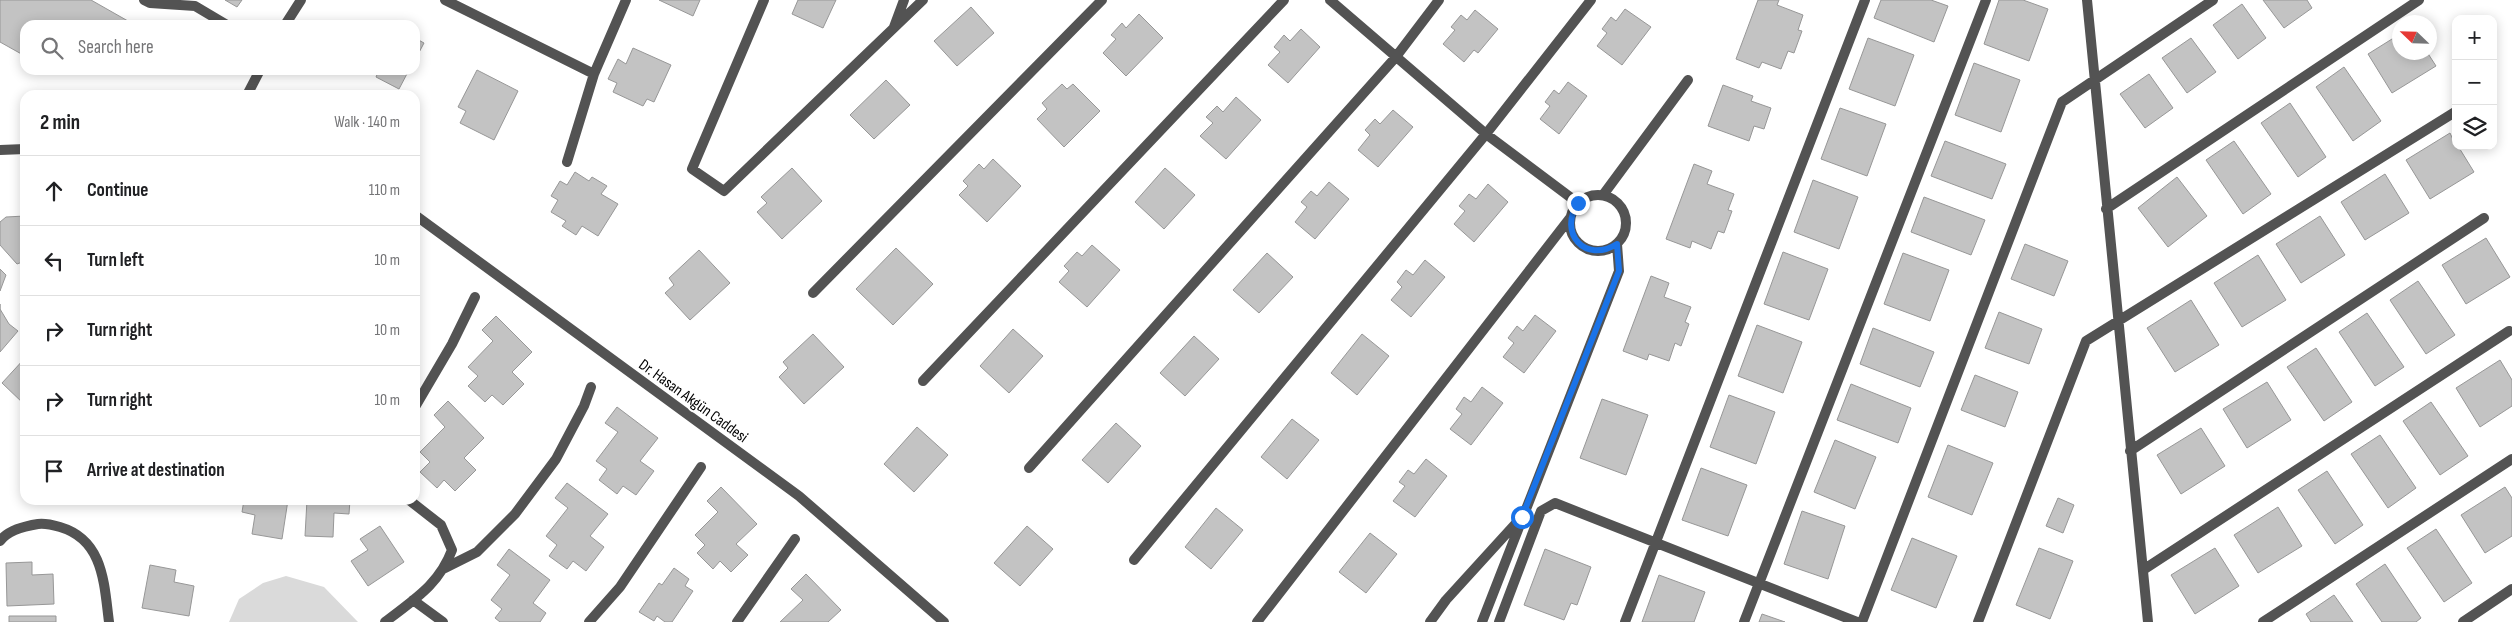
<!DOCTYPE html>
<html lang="en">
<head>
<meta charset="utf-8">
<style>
	:root { --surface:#fff; --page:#f2f2f2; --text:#202124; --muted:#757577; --line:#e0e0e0 }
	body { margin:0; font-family:"Sofia Sans Condensed",sans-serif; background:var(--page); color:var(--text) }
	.controls { position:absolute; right:15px; top:15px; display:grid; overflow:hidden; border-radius:10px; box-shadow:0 2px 12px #0003 }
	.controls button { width:45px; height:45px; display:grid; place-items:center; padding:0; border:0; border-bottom:1px solid var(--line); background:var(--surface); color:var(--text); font:25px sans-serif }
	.compass { position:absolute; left:2392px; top:15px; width:45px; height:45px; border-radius:50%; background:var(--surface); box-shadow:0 2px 12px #0003; rotate:293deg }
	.stop { position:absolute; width:15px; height:15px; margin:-11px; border:4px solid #1a73e8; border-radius:50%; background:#fff }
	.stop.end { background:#1a73e8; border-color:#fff; box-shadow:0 1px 5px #0008 }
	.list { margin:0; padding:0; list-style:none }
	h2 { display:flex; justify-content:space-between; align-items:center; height:65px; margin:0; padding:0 20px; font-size:21px }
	h2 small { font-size:16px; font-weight:400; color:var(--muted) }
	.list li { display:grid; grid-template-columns:32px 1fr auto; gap:15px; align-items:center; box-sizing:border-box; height:70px; padding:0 20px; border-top:1px solid var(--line) }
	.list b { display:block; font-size:19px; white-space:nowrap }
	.list em { font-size:16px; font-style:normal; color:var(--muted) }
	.icon { flex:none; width:28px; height:28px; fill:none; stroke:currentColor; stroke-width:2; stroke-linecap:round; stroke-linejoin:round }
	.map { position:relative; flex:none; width:2512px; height:622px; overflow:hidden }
	.search { position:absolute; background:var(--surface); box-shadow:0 2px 12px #0003; left:20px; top:20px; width:400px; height:55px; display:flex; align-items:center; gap:12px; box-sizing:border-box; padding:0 18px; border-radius:15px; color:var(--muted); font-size:19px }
	.panel { position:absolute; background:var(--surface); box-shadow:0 2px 12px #0003; left:20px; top:90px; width:400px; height:415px; border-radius:15px }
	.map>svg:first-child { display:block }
	.green { fill:#dadada }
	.building { fill:#c3c3c3; stroke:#979797 }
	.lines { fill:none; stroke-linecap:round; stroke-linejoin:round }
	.minor { stroke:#535353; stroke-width:10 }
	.tertiary { stroke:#535353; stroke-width:10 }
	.route { stroke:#1a73e8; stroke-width:6 }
	.labels { text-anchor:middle; stroke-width:4; stroke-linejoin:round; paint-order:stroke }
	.street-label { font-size:16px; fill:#000; stroke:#fff }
</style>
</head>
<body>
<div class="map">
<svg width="2512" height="622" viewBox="0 0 2512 622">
	<rect width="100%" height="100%" fill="#fff"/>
	<path class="green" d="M286 576 324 587 358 622H229L239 599 263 583Z"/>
	<path class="building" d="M0 0H91L135 25H25V56L0 42Z
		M225 0H242L237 7Z
		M659 0H700L693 16Z
		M798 0H836L823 28 792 14Z
		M1758 0H1779L1777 5 1803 15 1798 30 1802 31 1794 53 1788 51 1781 69 1762 62 1759 68 1736 59Z
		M1881 0H1931L1948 6 1934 42 1874 18Z
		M1999 0H2023L2048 9 2029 61 1984 44Z
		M2263 0H2307L2312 8 2284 28Z
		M2242 4 2266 38 2238 59 2213 25Z
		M971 7 994 33 957 66 934 41Z
		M1625 9 1651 27 1622 65 1597 46 1607 33 1602 29 1611 17 1616 21Z
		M1475 10 1498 29 1478 53 1474 50 1464 62 1443 44 1455 30 1451 27 1461 15 1467 20Z
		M1139 14 1163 38 1126 76 1103 53 1116 39 1111 35 1122 23 1126 28Z
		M1301 29 1320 47 1288 83 1268 65 1280 52 1274 47 1284 35 1290 41Z
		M2400 34V52H2427L2436 66 2392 93 2368 54Z
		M415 38 424 43 415 60Z
		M1868 38 1914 55 1895 106 1849 89Z
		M2191 38 2216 72 2187 93 2162 58Z
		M633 48 671 65 654 102 647 99 643 106 613 92 617 83 608 79 618 59 626 64Z
		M1974 63 2020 80 2001 132 1955 115Z
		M2344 67 2381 121 2353 141 2316 87Z
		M379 70H409L399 89 376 77Z
		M477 70 518 91 494 140 460 123 466 111 458 107Z
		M2149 74 2173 108 2145 128 2120 94Z
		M886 80 910 105 874 139 850 115Z
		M1568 82 1587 96 1559 134 1540 119 1550 106 1545 102 1554 90 1559 94Z
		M1062 84 1067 89 1073 84 1100 111 1064 147 1037 119 1047 109 1042 103Z
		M1723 85 1753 96 1751 101 1771 108 1764 129 1754 126 1749 141 1708 126Z
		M1236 97 1261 120 1226 159 1200 136 1213 123 1206 117 1217 106 1223 112Z
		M2290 103 2326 157 2298 177 2261 123Z
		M1840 108 1886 124 1867 176 1821 159Z
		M1393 110 1413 127 1378 167 1358 150 1370 135 1365 130 1375 119 1380 124Z
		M2450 133 2456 146H2458L2474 172 2430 199 2406 160Z
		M1945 141 2006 164 1992 199 1931 176Z
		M2234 141 2271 194 2243 214 2206 160Z
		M993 159 1021 186 987 222 959 195 968 186 963 181 979 164 984 169Z
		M1694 164 1712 171 1707 184 1734 194 1728 210 1732 211 1724 233 1718 231 1711 249 1692 241 1690 248 1666 239Z
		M792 168 822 201 782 239 757 212 767 203 761 197Z
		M1165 168 1195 195 1164 229 1135 202Z
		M575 172 589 181 592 177 607 186 601 194 618 204 598 236 582 226 576 235 562 226 566 221 551 212 558 200 551 196 560 181 567 185Z
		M2385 174 2409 213 2365 240 2341 202Z
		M2177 177 2207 216 2168 247 2138 208Z
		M1813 180 1858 197 1839 249 1794 232Z
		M1329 182 1349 199 1315 239 1295 222 1307 207 1301 202 1311 191 1317 196Z
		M1488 184 1508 202 1474 242 1454 224 1465 211 1459 206 1469 194 1476 199Z
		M1924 197 1985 220 1971 255 1911 232Z
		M25 216V261L17 264 0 245V222L6 217Z
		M2320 216 2345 255 2301 283 2276 244Z
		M2486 238 2510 277 2466 304 2442 265Z
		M2025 244 2068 261 2054 296 2011 279Z
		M1092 245 1120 270 1087 307 1059 282 1069 271 1064 266 1077 252 1082 256Z
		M896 248 933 284 893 325 856 289Z
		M699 250 730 283 690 320 665 293 674 285 669 278Z
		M1783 252 1828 269 1809 320 1764 304Z
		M1267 253 1293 277 1259 313 1233 290Z
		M1903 253 1949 270 1930 321 1884 304Z
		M2258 255 2286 300 2242 327 2214 283Z
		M1425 260 1445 277 1411 317 1391 300 1402 287 1397 282 1406 270 1413 275Z
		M0 269 6 275 0 291Z
		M1651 276 1669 283 1664 297 1691 307 1685 322 1689 324 1681 346 1675 343 1669 361 1649 354 1647 360 1623 351Z
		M2418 281 2455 335 2426 354 2390 300Z
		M2191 300 2219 345 2175 372 2147 328Z
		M0 304V309L9 324 18 331 0 352Z
		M1999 312 2042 329 2029 364 1985 348Z
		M2367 313 2404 367 2375 386 2339 332Z
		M1535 315 1556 331 1524 373 1503 357 1514 343 1508 338 1517 326 1523 331Z
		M496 316 532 352 512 372 524 384 503 405 492 395 485 402 468 386 478 376 468 367 493 341 482 330Z
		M1757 325 1802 342 1783 393 1738 376Z
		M1873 328 1934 352 1920 387 1860 364Z
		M1013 329 1043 356 1009 393 980 366Z
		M813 334 844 367 804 404 779 377 788 368 783 362Z
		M1362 334 1389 356 1357 395 1331 373Z
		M1194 336 1219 359 1185 396 1160 373Z
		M2316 348 2352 402 2324 421 2287 367Z
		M25 358V405L2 383Z
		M2500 360 2512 380V406L2480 427 2456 388Z
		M1975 375 2018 392 2005 427 1961 410Z
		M2267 382 2291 420 2247 448 2223 409Z
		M1851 384 1911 408 1898 443 1837 420Z
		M1482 387 1503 403 1471 445 1450 429 1462 414 1456 409 1464 397 1471 402Z
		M1729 395 1775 412 1756 464 1710 447Z
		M1602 399 1648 415 1626 475 1580 458Z
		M448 401 484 438 464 458 476 470 455 491 444 480 437 488 420 472 430 462 420 452 445 427 434 415Z
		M2431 402 2468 456 2440 475 2403 421Z
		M617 407 658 438 640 461 654 471 636 495 623 486 617 494 599 480 607 469 596 461 618 432 605 423Z
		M1292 419 1319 440 1287 479 1261 457Z
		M1116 423 1141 446 1108 483 1082 460Z
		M917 427 948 455 914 492 884 464Z
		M2201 428 2225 466 2181 494 2157 455Z
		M2380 435 2416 488 2388 508 2351 454Z
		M1835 440 1876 457 1855 509 1814 492Z
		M1948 445 1993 463 1972 515 1928 497Z
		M1426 459 1447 476 1415 517 1393 501 1405 486 1399 482 1408 470 1414 474Z
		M1701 468 1747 485 1728 536 1682 520Z
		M2327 471 2363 525 2335 544 2298 490Z
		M567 483 608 514 590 536 604 547 586 571 573 561 567 569 549 556 557 545 546 536 568 508 555 498Z
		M721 487 757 524 736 544 748 555 731 572 720 561 713 569 697 553 705 545 695 535 718 512 707 501Z
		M2505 487 2512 498V536L2485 553 2461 515Z
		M2058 498 2074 505 2063 533 2046 526Z
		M244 500H288L282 539 252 534 255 515 242 512Z
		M307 500H350L349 514 334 513 333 537 305 536Z
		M2278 507 2302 546 2258 573 2234 535Z
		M1216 508 1243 530 1211 569 1185 547Z
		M1802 511 1845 526 1828 579 1784 564Z
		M380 526 404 562 368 586 351 561 368 550 360 539Z
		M1027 526 1053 549 1020 586 994 563Z
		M2436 529 2472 583 2444 602 2407 548Z
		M1370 533 1397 554 1366 593 1339 572Z
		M1912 538 1957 556 1936 608 1891 590Z
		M2039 548 2073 561 2050 619 2016 605Z
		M2215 548 2239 586 2195 614 2171 575Z
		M509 549 550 580 533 603 546 613 540 622H500L495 618 502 609 491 600 510 575 497 565Z
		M1545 549 1591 567 1577 605 1571 603 1564 620 1524 605Z
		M32 562V575L53 574 54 604 7 606 6 563Z
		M2385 564 2421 618 2416 622H2382L2356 584Z
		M150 565 176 570 174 582 194 586 189 616 142 608Z
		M674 568 689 579 685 586 693 591 672 622H665L657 616 654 621 639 612 659 583 662 585Z
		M806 574 841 610 828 622H780L803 600 791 589Z
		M1659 575 1705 592 1694 622H1642Z
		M2334 595 2353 622H2311L2306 614Z
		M1762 614 1785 622H1759Z
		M9 616H56V622H9Z"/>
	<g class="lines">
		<path class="minor" d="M144 0 150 3 195 6 227 25
			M445 0 594 74 626 0
			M764 0 692 169 724 191 923 0
			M1330 0 1486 134 1578 203
			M2087 0 2148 622
			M285 25 301 0
			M894 27 904 0
			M247 95 260 70
			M567 162 594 74
			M1603 195 1688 80
			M1570 223a28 28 0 1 1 56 0a28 28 0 1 1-56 0Z
			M2106 209 2419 0
			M813 293 1102 0
			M923 381 1284 0
			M415 407 452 344 475 297
			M2130 451 2484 218
			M1029 468 1395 58 1439 0
			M0 541C8 530 25 526 38 524 45 523 53 525 60 527 104 540 104 584 109 622
			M1134 560 1486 134 1591 0
			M445 568 477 552 515 514 556 459 584 406 591 387
			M2143 570 2509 331
			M413 600 443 622
			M385 622C413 600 439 585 452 550L441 525 409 500
			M589 622 620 587 701 467
			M737 622 795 539
			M1257 622 1570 218
			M1430 622 1446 600 1518 521
			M1482 622 1619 271 1617 244
			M1499 622 1541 511 1555 503 1857 622
			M1625 622 1865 0
			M1744 622 1986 0
			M1862 622 2062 102 2213 0
			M1978 622 2086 341 2455 112
			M2263 622 2512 459
			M2463 622 2512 589"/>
		<path class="tertiary" d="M0 150 25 149
			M415 215 799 496 944 622"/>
	</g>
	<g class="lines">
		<path class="route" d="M1522 517 1619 271 1617 244C1585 264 1558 233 1578 203"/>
	</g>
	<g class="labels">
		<g class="street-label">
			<text transform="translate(694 400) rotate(36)" y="6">Dr. Hasan Akgün Caddesi</text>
		</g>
	</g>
</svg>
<div class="controls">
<button>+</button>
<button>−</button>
<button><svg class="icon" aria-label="layers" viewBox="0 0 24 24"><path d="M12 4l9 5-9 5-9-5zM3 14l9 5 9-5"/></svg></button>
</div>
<svg class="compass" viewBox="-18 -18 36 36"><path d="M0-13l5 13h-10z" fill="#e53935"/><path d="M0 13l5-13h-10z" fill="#757577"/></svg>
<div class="stop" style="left:1522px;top:517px"></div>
<div class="stop end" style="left:1578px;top:203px"></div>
<div class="search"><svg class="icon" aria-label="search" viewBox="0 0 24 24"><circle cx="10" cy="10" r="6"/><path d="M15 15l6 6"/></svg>Search here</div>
<section class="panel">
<h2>2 min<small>Walk · 140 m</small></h2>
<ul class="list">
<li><svg class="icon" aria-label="ahead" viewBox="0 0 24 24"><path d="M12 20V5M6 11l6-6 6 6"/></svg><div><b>Continue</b></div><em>110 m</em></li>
<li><svg class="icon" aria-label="left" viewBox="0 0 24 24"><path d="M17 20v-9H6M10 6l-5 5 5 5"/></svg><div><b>Turn left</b></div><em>10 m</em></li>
<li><svg class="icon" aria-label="right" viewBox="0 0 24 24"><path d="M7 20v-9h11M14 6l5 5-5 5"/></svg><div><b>Turn right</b></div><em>10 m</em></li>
<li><svg class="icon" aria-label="right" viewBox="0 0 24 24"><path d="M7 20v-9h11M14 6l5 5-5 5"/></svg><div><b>Turn right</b></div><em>10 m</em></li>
<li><svg class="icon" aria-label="arrive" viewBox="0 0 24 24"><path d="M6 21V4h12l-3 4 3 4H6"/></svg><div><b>Arrive at destination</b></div></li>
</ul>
</section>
</div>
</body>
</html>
